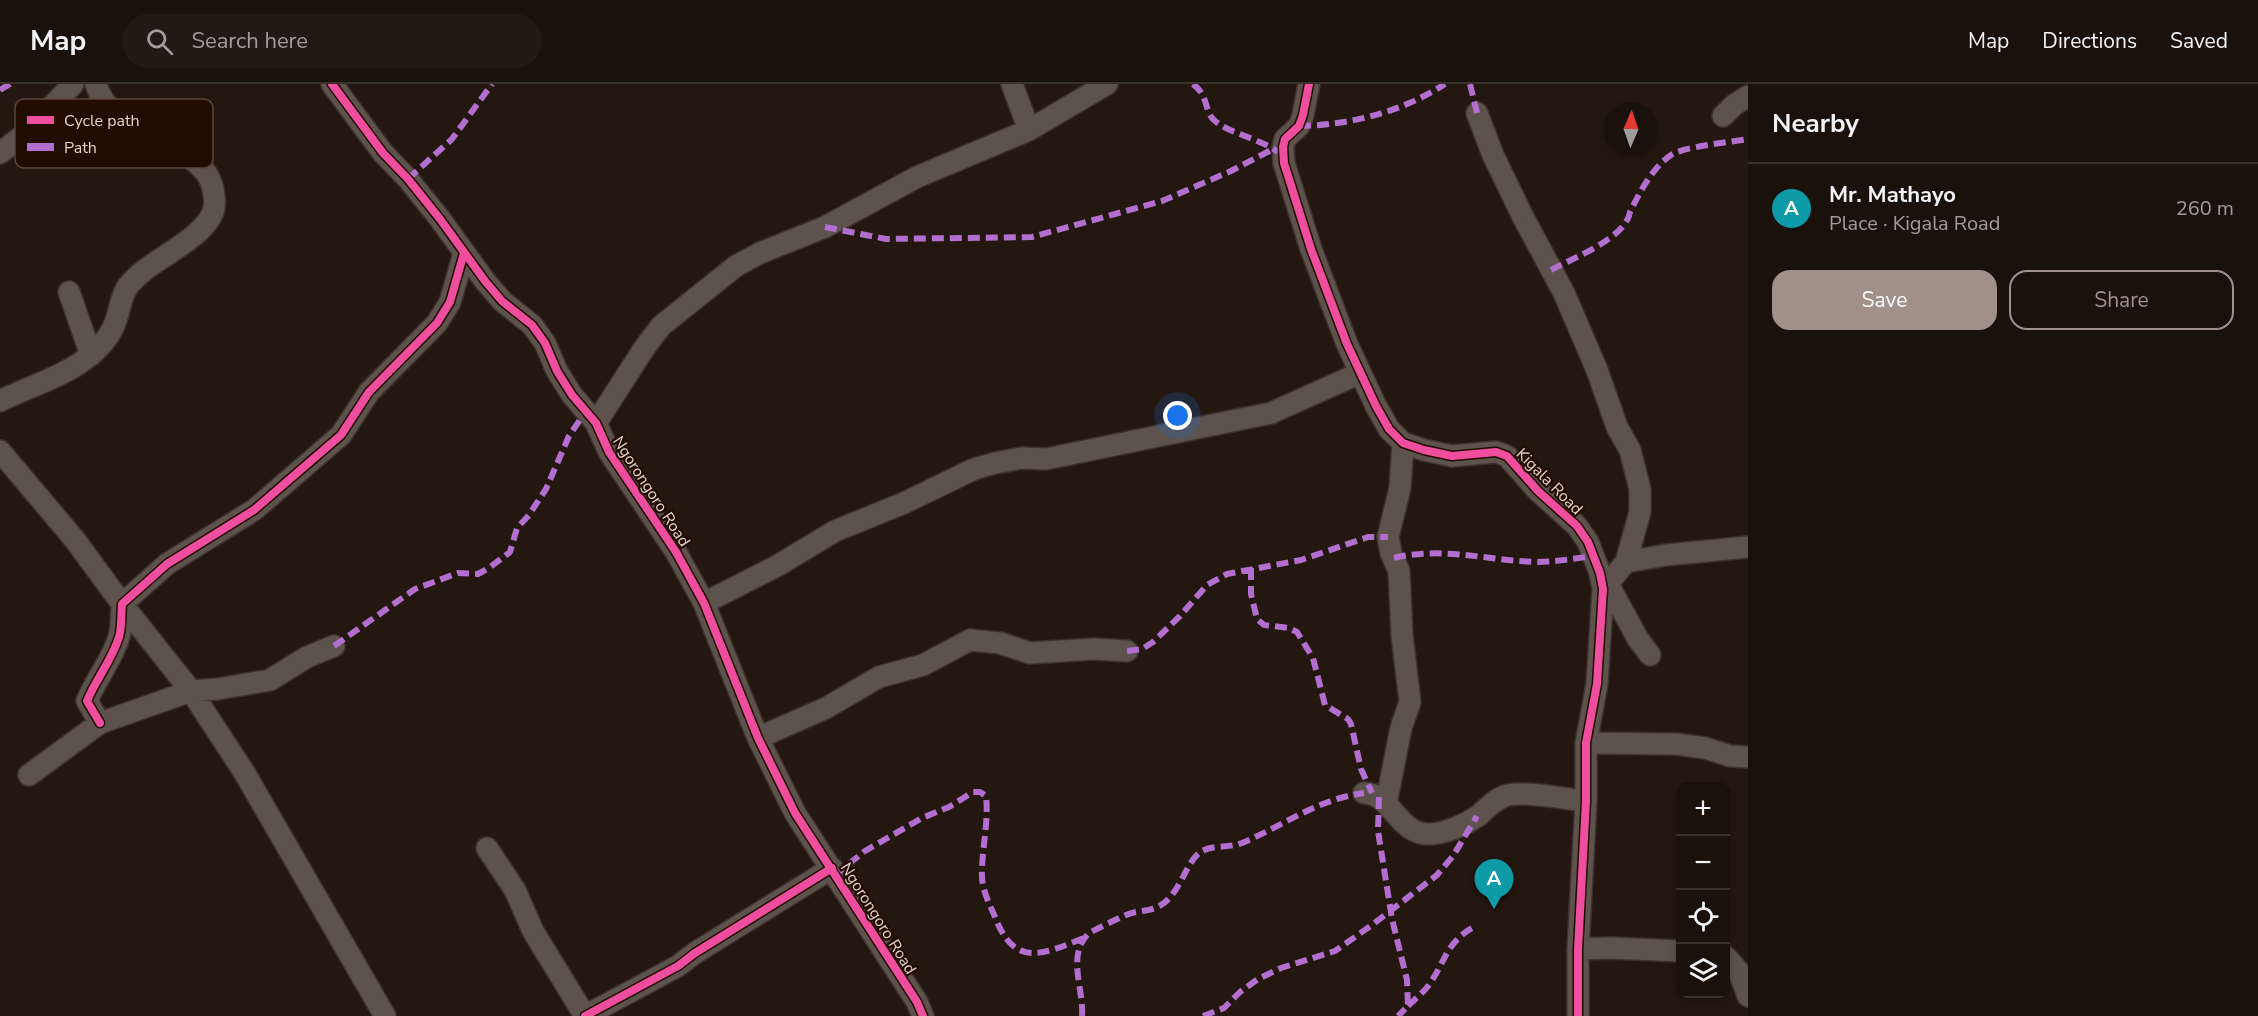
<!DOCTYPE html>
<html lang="en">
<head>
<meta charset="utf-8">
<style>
	:root { --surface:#1b110b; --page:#241a14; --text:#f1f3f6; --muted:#a09d9d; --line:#39312c; --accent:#a19189 }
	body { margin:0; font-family:"Nunito Sans",sans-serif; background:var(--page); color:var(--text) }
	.controls { position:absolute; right:18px; bottom:18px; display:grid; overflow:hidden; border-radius:12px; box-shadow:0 3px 9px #0003 }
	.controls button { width:54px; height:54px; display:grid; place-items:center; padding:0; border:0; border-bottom:2px solid var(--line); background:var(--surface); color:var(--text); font:30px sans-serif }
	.compass { position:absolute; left:1604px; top:18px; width:54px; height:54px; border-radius:50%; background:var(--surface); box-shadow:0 3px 9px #0003; rotate:2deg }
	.you { position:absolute; left:1178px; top:332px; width:21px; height:21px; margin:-15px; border:4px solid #fff; border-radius:50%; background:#1a73e8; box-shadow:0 0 0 9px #1a73e833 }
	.badge { display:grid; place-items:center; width:39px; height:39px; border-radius:50%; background:var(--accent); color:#fff; font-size:20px; font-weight:700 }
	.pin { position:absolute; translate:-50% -50px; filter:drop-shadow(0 2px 3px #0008) }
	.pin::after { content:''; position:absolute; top:32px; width:21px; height:18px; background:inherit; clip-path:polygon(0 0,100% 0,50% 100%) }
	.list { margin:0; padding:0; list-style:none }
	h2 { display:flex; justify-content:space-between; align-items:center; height:78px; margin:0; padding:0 24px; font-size:26px }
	h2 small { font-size:20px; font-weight:400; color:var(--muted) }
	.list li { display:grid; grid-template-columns:39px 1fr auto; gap:18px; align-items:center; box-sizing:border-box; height:90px; padding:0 24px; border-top:2px solid var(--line) }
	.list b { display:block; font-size:22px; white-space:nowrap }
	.list p { margin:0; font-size:20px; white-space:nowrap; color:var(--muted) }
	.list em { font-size:20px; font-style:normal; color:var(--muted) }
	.actions { display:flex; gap:12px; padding:18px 24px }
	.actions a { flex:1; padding:14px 0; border:2px solid var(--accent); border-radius:18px; text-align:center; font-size:21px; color:var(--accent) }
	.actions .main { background:var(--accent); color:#fff }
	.icon { flex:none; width:33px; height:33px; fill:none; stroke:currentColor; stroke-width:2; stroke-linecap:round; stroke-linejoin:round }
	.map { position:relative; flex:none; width:1748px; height:932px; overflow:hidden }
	header { display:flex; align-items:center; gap:36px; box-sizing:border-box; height:84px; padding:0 30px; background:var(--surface); border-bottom:2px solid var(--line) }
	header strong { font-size:28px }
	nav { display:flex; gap:33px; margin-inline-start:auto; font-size:21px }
	.search { width:420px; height:54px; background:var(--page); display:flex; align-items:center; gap:15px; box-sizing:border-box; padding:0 21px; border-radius:33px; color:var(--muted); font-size:22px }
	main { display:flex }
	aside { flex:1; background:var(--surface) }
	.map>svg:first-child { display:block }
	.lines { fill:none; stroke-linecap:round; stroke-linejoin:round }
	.minor-casing { stroke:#3c312d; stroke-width:24 }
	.minor { stroke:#5d524c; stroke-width:21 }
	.quiet { stroke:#b36fd0; stroke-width:6; stroke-dasharray:12 6; stroke-linecap:butt }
	.cycleway-casing { stroke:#220b01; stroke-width:11 }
	.cycleway { stroke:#ef4d9e; stroke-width:8 }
	.labels { text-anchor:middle; stroke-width:4.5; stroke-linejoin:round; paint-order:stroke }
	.street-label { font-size:16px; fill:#e4d3ca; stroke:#220b01 }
	.key { fill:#220b01; stroke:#5c473d; stroke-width:1.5 }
	.key-label { font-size:16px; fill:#e4d3ca }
</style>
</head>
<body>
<header>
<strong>Map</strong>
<div class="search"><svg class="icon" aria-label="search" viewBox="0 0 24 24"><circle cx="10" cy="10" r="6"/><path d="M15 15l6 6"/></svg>Search here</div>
<nav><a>Map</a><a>Directions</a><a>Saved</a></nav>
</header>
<main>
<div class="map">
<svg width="1748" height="932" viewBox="0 0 1748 932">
	<rect width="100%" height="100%" fill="#24170f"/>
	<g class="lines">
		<defs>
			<path id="minor" d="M332 0 383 69 408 95 440 135 485 197 502 217 532 241 545 259 557 287 572 311 596 339 609 368 676 468 704 519 758 654 795 729 917 918 923 932
				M1012 0 1029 46
				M1309 0 1303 31 1299 42 1285 55 1283 63 1284 79 1311 165 1347 260 1376 322 1389 345 1403 359 1424 366 1452 372 1496 368 1507 372 1538 407 1577 442 1588 458 1600 489 1603 505 1597 600 1586 659V717L1578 865V932
				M1477 29 1493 71 1523 133 1564 209 1597 286 1617 343 1630 366 1640 405V428L1626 478 1603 505
				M1723 32 1734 21 1748 12
				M0 69 30 46 73 0
				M69 208 91 271
				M0 317C30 302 67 292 93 269 103 260 112 250 116 236 120 225 121 212 128 202 149 175 201 158 213 128 216 120 214 109 212 101 210 97 209 92 206 89 188 65 161 62 136 48 120 39 101 18 96 0
				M596 339 645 263 661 242 736 182 760 169 825 143 917 93 1029 46 1107 0
				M0 367 75 456 122 520 191 607 244 688 385 932
				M1626 478 1666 471 1748 463
				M1608 500 1638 555 1650 571
				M704 519 777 482 835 447 904 419 974 385 995 379 1022 374 1046 375 1271 329 1360 289
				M100 639 87 617C96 595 112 576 119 553 122 543 121 531 122 520L167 480 254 426 341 351 369 308 437 239 450 218 464 169
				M758 654 826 624 879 593 923 581 970 556 1000 559 1030 569 1094 565 1127 567
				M1586 659 1676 660 1705 664 1730 672 1748 673
				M29 691 100 639 191 607 218 605 270 596 307 573 334 562
				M1364 709C1392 709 1398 752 1431 750 1446 749 1465 741 1478 732 1487 725 1495 714 1508 711 1527 707 1565 715 1586 717
				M1386 720 1401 644 1410 618 1402 551 1399 487 1391 469 1388 453 1400 404 1403 359
				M487 764 515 806 533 847 585 932 678 882 695 869 832 784
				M1578 865 1611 864 1680 867
				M1726 873 1739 888 1748 912"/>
		</defs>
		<use href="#minor" class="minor-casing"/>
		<use href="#minor" class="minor"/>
		<path class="quiet" d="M1193 0C1209 12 1204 27 1214 36 1227 49 1259 54 1278 68
			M1470 0 1477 29
			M0 6 10 0
			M1299 42C1350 41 1402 28 1445 0
			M408 95 452 55 492 0
			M825 143 886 155 1032 153 1162 117 1231 87 1273 65
			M1551 186C1573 174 1626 154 1630 128 1640 108 1652 84 1671 71 1682 63 1731 58 1748 55
			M1394 474C1442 462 1490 477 1538 478 1557 478 1576 474 1594 472
			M1251 484V510L1257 535 1264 541 1289 544 1297 548 1313 574 1325 621 1348 635 1351 640 1361 685 1372 709
			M334 562 415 505 458 489 478 490 489 484 510 468 517 444 529 431 546 405 569 352 586 327
			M1127 567 1142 565 1153 558 1180 532 1207 501 1227 490 1301 476 1368 453H1388
			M1379 713 1378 747 1392 835 1407 896 1408 922 1398 932
			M835 791 865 767 922 734 949 723 973 708H980L986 712C989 740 981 767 982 794 983 808 990 821 995 833 1015 885 1043 870 1084 854
			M1408 922C1415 915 1423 909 1429 901 1445 878 1446 859 1472 844
			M1082 932C1084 905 1066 871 1089 849 1101 843 1114 836 1126 831 1137 826 1151 828 1161 821 1181 809 1186 776 1202 767 1213 761 1229 764 1242 759 1285 741 1315 716 1364 709
			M1203 932 1224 924 1240 908 1258 895 1281 884 1335 867 1372 841 1437 791 1453 772 1477 732"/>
		<defs>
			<path id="cycleway" d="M332 0 383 69 408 95 440 135 485 197 502 217 532 241 545 259 557 287 572 311 596 339 609 368 676 468 704 519 758 654 795 729 917 918 923 932
				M1309 0 1303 31 1299 42 1285 55 1283 63 1284 79 1311 165 1347 260 1376 322 1389 345 1403 359 1424 366 1452 372 1496 368 1507 372 1538 407 1577 442 1588 458 1600 489 1603 505 1597 600 1586 659V717L1578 865V932
				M100 639 87 617C96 595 112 576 119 553 122 543 121 531 122 520L167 480 254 426 341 351 369 308 437 239 450 218 464 169
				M585 932 678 882 695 869 832 784"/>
		</defs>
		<use href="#cycleway" class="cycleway-casing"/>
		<use href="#cycleway" class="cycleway"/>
	</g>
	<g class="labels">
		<g class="street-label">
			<text transform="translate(1550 397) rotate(45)" y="6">Kigala Road</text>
			<text transform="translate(652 407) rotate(57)" y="6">Ngorongoro Road</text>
			<text transform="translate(879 834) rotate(58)" y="6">Ngorongoro Road</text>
		</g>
	</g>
	<rect x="15" y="15" width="198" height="69" rx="9" class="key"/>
	<rect x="27" y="32" width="27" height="8" fill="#ef4d9e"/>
	<rect x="27" y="59" width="27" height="8" fill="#b36fd0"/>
	<g class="key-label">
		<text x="64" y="42">Cycle path</text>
		<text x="64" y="69">Path</text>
	</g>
</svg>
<div class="controls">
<button>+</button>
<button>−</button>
<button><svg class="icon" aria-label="locate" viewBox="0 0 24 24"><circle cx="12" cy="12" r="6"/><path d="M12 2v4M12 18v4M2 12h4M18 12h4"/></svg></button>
<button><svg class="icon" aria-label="layers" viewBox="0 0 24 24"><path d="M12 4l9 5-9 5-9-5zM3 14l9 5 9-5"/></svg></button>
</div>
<svg class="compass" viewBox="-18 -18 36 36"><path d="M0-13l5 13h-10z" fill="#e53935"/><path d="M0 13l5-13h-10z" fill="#a09d9d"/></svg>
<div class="you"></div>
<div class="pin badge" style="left:1494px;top:825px;background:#0f9aa8">A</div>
</div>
<aside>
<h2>Nearby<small></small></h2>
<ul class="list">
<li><span class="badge" style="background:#0f9aa8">A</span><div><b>Mr. Mathayo</b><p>Place · Kigala Road</p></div><em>260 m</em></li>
</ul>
<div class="actions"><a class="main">Save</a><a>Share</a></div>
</aside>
</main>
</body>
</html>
